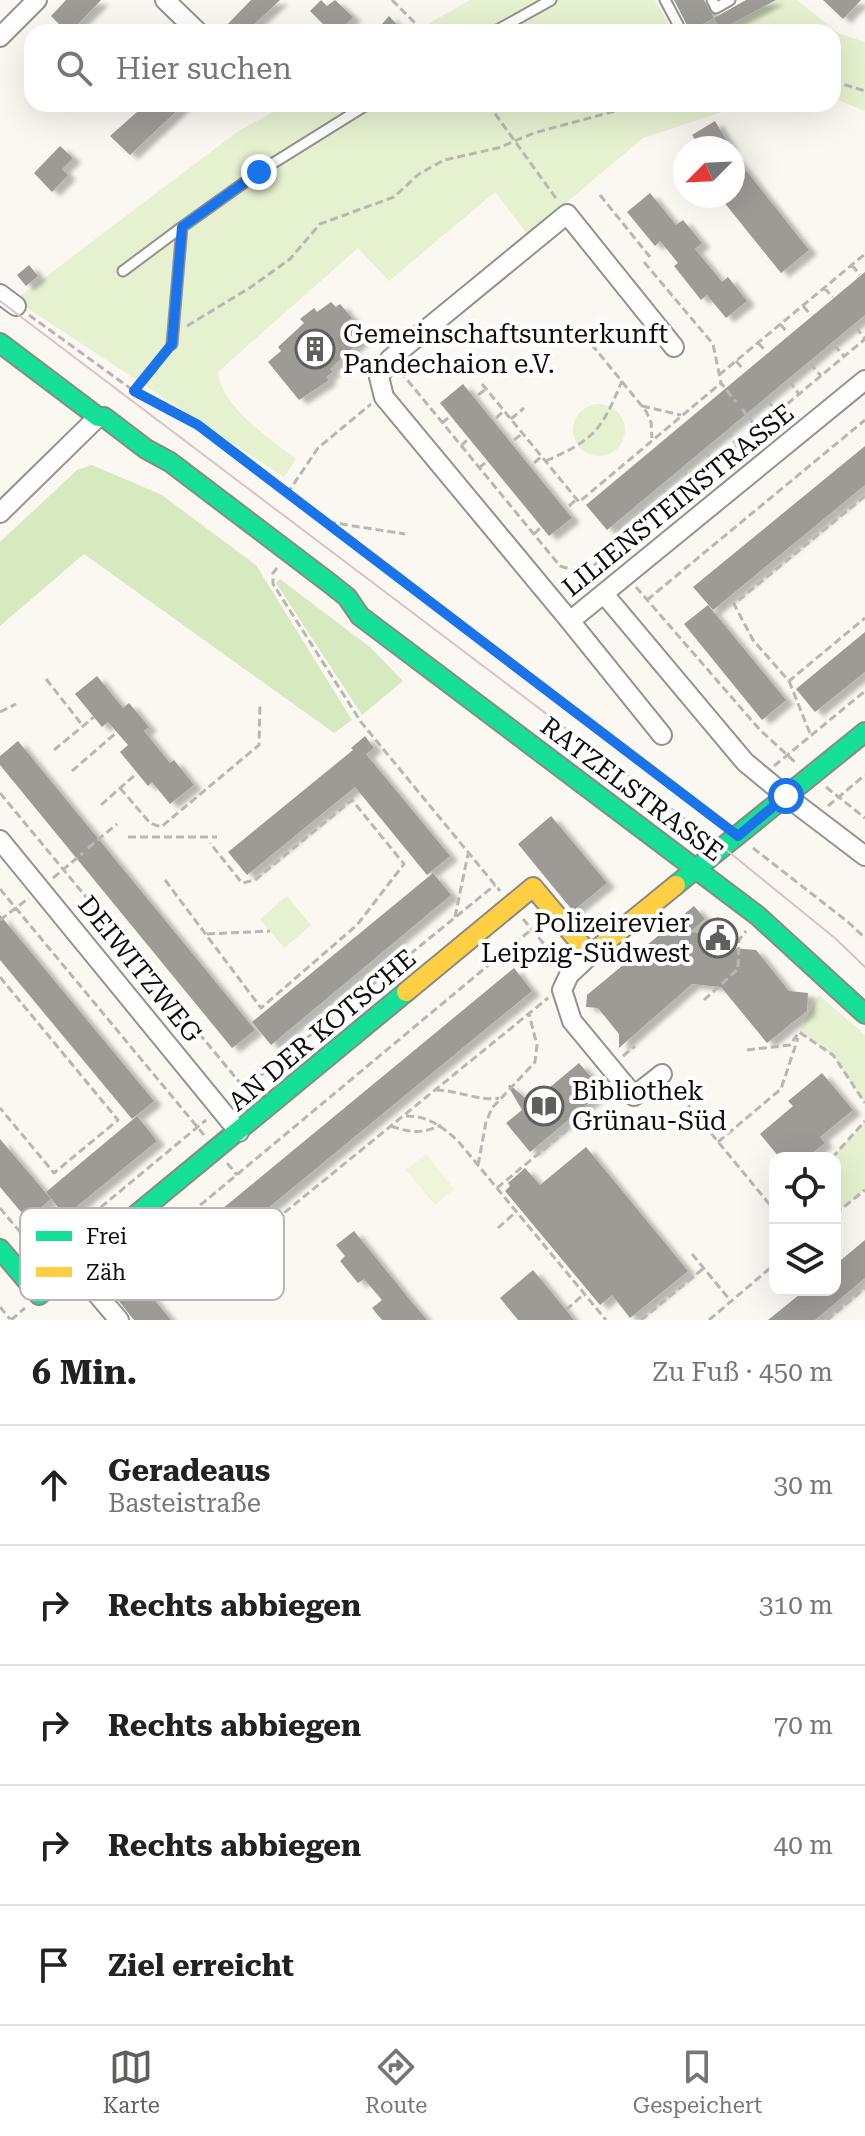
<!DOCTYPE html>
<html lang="de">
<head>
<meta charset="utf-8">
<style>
	:root { --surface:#fff; --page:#f2f2f2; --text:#222; --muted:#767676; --line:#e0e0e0; --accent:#605f5d }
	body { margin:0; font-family:"Roboto Serif",serif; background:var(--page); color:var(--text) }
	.controls { position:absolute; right:24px; bottom:24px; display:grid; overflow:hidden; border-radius:16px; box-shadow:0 8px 32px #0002 }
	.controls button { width:72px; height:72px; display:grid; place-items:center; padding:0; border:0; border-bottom:2px solid var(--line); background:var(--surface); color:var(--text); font:40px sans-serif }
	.compass { position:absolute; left:673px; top:136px; width:72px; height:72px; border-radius:50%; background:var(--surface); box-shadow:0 8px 32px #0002; rotate:246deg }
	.stop { position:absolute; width:24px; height:24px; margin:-18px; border:6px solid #1a73e8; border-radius:50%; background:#fff }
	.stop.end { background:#1a73e8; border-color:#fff; box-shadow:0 2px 8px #0008 }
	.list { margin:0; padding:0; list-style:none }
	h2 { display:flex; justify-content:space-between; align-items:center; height:104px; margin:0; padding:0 32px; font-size:34px }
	h2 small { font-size:26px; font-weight:400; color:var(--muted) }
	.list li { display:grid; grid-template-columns:52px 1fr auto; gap:24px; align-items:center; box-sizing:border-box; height:120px; padding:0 32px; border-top:2px solid var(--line) }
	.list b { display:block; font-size:30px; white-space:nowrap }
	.list p { margin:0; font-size:26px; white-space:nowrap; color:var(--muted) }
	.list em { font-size:26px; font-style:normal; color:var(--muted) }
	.icon { flex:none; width:44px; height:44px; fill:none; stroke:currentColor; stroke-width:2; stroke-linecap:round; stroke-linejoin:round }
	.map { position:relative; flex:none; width:865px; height:1320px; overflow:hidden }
	.search { position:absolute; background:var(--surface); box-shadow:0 8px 32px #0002; left:24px; right:24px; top:24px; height:88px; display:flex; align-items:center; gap:20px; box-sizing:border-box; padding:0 28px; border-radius:24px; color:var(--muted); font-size:30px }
	.sheet { height:704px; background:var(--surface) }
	nav { display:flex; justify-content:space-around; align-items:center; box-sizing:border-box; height:112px; border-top:2px solid var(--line); background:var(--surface); font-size:22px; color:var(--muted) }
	nav a { display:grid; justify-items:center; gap:4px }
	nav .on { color:var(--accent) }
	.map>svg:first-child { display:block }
	.green { fill:#e6f1d0 }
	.forest { fill:#d7e9be }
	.pitch { fill:#eff5da }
	.building { fill:#9e9b97; filter:url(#shadow) }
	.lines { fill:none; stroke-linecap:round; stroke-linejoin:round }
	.lane-casing { stroke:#949390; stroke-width:13 }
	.street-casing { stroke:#949390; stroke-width:22 }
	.fast-casing { stroke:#8b8986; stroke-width:22 }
	.slow-casing { stroke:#8b8986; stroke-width:22 }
	.path { stroke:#b8b7b6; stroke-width:3; stroke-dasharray:8 4; stroke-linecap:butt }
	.lane { stroke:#fefefd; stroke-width:9 }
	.street { stroke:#fefefd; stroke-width:18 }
	.fast { stroke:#16e098; stroke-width:18 }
	.slow { stroke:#ffcf43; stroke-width:18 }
	.tram { stroke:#d8c4c6; stroke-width:2 }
	.route { stroke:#1a73e8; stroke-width:10 }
	.labels { text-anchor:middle; stroke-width:8; stroke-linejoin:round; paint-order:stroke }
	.poi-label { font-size:26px; fill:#0d0d0d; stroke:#fff; text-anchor:start }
	.street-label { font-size:26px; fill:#0d0d0d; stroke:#fff }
	.key { fill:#fff; stroke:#b6b6b6; stroke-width:2 }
	.key-label { font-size:22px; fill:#0d0d0d }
</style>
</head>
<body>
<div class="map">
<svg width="865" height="1320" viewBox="0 0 865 1320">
	<defs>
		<filter id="shadow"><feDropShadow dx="8" dy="4.5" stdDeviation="2" flood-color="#0004"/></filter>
	</defs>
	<rect width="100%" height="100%" fill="#fbf8f1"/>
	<path class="green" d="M470 0H655L673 32H414Z
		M776 0H797L838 33 865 42V111L833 98V32H688L714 18 721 30Z
		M287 104H763L737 107 643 138 528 235 495 192 389 281 358 248 218 372C221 406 269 438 296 459L284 477 15 300 237 132Z
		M573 430a26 26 0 1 1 52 0a26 26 0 1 1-52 0Z
		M287 896 311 925 284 948 260 919Z
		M819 995 865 1035V1103L833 1055 799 1032Z
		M865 1121V1190L835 1214V1158H832Z"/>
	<path class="forest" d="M92 465 162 495 256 565 352 720 334 733 84 554 0 626V542L77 470Z
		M280 579 370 647 403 681 362 715 276 583Z"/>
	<path class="pitch" d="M426 1154 454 1189 435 1205 406 1170Z"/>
	<path class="building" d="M66 0H101L76 26H61L51 16Z
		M251 0H280L246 32H220Z
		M321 0 327 6 335 0 353 17 338 32H331L310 11Z
		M674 0H704L714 18 690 31Z
		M746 0H776L720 30 714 18Z
		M823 0H861L843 19Z
		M389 16 404 32H375Z
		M146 104H184L130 155 110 136Z
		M715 121 731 148H701L692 135Z
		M60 146 73 158 62 169 68 175 52 192 34 173Z
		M733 154 809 250 781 273 719 196H733Z
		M650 193 676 225 683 220 702 243 695 249 722 282 728 277 747 301 726 318 707 295 701 300 674 266 678 263 660 241 655 246 627 212Z
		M29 265 38 276 26 286 17 275Z
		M865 272V315L607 530 586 505Z
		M331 302 336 307 340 304 352 318 347 322 362 339 330 369 333 372 326 377 329 380 299 400 268 362 281 351 278 347 304 323 300 319 314 308 317 312Z
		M463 384 572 518 549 536 440 403Z
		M865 446V485L713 610 693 587Z
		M708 605 786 700 762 720 684 624Z
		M865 632V672L815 712 796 689Z
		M97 676 123 708 129 703 149 727 144 731 170 763 174 760 194 785 170 804 152 782 148 786 120 752 128 745 108 722 102 727 75 694Z
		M365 736 374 748 366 754 450 856 427 875 355 787 247 875 228 852 353 750 351 748Z
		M18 741 255 1030 232 1048 0 765V756Z
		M551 816 607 883 573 911 518 844Z
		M433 873 451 895 271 1045 252 1022Z
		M694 906 705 919 690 932 721 935 720 947 756 950 789 991 808 993 807 1011 767 1043 721 987 692 984 619 1048V1034L598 1008 586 1007 587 995Z
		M0 915 154 1101 132 1119 0 960Z
		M514 968 532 991 211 1255 193 1233Z
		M579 1063 603 1091 530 1152 506 1123 522 1110 508 1086 510 1085 531 1103Z
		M822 1073 853 1110 820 1137 825 1143 806 1158H780L760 1134 793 1106 788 1101Z
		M137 1116 157 1141 65 1216 46 1192Z
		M0 1139 51 1199 27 1219 0 1187Z
		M586 1147 688 1271 630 1318 612 1295 600 1305 505 1191 510 1186 508 1183 525 1168 540 1185Z
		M354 1231 410 1300 427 1320H382L372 1308 382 1300 364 1279 358 1283 340 1261 345 1256 336 1245Z
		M865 1240V1278L815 1320H768L805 1290H835V1265Z
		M533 1270 566 1310 574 1320H518L500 1298Z
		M136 1277 147 1291 171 1320H134L114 1295Z"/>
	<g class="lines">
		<defs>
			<path id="lane" d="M665 0 682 32
				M712 0 716 8 730 0
				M494 32 551 0
				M123 271 182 227
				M172 344 182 227 259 172 368 104"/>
			<path id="street" d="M165 0 198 32
				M0 37 37 0
				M0 294 16 306
				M674 347 567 214 390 359 379 377 384 397 570 621 865 380
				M0 513 98 417
				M604 594 745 762 786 796 865 856
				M570 621 662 735
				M0 840 239 1132
				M590 955 569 975 562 990 572 1021 634 1096 662 1074
				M74 1267 119 1320"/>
			<path id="fast" d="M0 343 98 417H104L146 449 170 462 332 585 347 597 360 616 758 916 865 1014
				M676 885 865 732
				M0 1249 39 1295 406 992"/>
			<path id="slow" d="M406 992 533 887 590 955 676 885"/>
		</defs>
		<use href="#lane" class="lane-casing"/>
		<use href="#street" class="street-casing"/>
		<use href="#fast" class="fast-casing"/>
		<use href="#slow" class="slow-casing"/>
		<path class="path" d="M392 0 424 32
			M833 81 865 91
			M488 104 558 201
			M600 195 650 257
			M644 262 713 344 721 383 736 402
			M852 265 860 275
			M824 288 833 297
			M803 306 811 315
			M29 315 134 391 198 425 722 824
			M780 324 788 333
			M187 326 251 287 290 259 320 224 394 197 419 174 444 160 498 148 534 133 641 104
			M584 335 646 411 651 422 652 438
			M758 343 766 351
			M834 345 844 356
			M736 361 743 369
			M810 363 821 376
			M400 371 560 566 577 571 592 567 865 339 855 326
			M719 375 865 254
			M789 381 799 394
			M482 384 579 502 721 383
			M134 391 164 354
			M478 395 486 389
			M767 400 777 412
			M642 406 681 415
			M742 409 757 428
			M496 418 504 411
			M511 419 524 408
			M442 423 449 417
			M726 431 737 445
			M514 440 523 433
			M461 446 467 440
			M704 450 715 464
			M546 461C595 439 601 431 622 381
			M534 463 542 456
			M479 468 486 462
			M682 468 692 483
			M660 486 671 501
			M287 494 318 448 371 404
			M865 496 734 604 753 640 789 681 865 618
			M638 504 649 519
			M569 506 577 499
			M328 522 405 534
			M616 523 626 538
			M534 534 540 528
			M277 568 273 573V584L361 722 500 891
			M636 587 760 730 795 762
			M647 600 865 420
			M46 679 83 726
			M789 681 811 736
			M0 712 16 704
			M54 750 94 717
			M774 766 865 691
			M72 771 117 732
			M826 787 865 818
			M120 788 150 823 161 827 259 745 260 703
			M0 793 250 1095
			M101 805 137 773
			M828 806 865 775
			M128 837H217
			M88 848 117 824
			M753 848 848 922 865 938
			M53 878 83 853
			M165 880 261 1008 357 925 404 864 352 800 255 880 242 883 210 843
			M0 889 204 1135
			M455 917 468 854
			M523 919 559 962
			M0 920 29 898
			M207 934 270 931
			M0 977 118 1120 54 1173 0 1108
			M704 1000 738 969 739 940 746 931
			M747 1050 790 1045 799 1032 833 1055 865 1103
			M623 1056 635 1046
			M673 1087 775 1211
			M436 1090C456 1090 482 1102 499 1098
			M233 1098 495 885
			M406 1116C429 1116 441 1126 458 1141L606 1320
			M391 1126C410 1133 423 1134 441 1125
			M718 1142 781 1089 798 1038
			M820 1147 828 1158
			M832 1158 865 1121
			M227 1163 237 1175
			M478 1165 486 1122 492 1108 535 1062 537 1045 529 1014
			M497 1188 584 1116 594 1129
			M0 1208 41 1257
			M835 1214 865 1190
			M181 1224 217 1267
			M498 1228 516 1212
			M692 1254 730 1300
			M36 1261 206 1120
			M152 1261 216 1267
			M108 1282 532 929
			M182 1296 548 998
			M0 1307 10 1319
			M566 1310 584 1294
			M11 1320 25 1308
			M641 1320 704 1268
			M709 1320 775 1264
			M827 1320 865 1288"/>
		<use href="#lane" class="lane"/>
		<use href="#street" class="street"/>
		<use href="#fast" class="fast"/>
		<use href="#slow" class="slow"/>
		<path class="tram" d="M0 301 724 848 836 939 865 967"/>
	</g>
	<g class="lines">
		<path class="route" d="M259 172 182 227 172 344 134 391 198 425 738 836 786 796"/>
	</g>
	<defs>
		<symbol id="building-ring" viewBox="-11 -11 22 22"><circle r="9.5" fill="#fff" stroke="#605f5d" stroke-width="1.5"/><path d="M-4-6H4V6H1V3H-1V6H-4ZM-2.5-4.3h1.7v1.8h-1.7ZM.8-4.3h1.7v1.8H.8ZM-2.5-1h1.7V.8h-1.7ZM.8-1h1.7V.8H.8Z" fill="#605f5d"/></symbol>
		<symbol id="civic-ring" viewBox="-11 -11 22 22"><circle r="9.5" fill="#fff" stroke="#605f5d" stroke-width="1.5"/><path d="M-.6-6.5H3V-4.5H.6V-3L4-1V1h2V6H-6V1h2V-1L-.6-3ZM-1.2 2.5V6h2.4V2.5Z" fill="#605f5d"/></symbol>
		<symbol id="library-ring" viewBox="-11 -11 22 22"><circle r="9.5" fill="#fff" stroke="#605f5d" stroke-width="1.5"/><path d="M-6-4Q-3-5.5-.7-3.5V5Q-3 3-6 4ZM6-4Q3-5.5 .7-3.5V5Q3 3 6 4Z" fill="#605f5d"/></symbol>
	</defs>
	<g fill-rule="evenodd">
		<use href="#building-ring" x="293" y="327" width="44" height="44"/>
		<use href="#civic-ring" x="696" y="916" width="44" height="44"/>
		<use href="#library-ring" x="522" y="1084" width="44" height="44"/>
	</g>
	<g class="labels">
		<g class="poi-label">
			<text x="343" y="343">Gemeinschaftsunterkunft<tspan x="343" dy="30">Pandechaion e.V.</tspan></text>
			<text x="690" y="932" text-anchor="end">Polizeirevier<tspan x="690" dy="30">Leipzig-Südwest</tspan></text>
			<text x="572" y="1100">Bibliothek<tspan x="572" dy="30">Grünau-Süd</tspan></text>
		</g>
		<g class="street-label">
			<text transform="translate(678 500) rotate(-39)" y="9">LILIENSTEINSTRASSE</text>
			<text transform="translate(632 789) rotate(37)" y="9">RATZELSTRASSE</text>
			<text transform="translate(140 969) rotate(51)" y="9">DEIWITZWEG</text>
			<text transform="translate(322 1030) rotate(-40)" y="9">AN DER KOTSCHE</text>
		</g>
	</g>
	<rect x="20" y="1208" width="264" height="92" rx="12" class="key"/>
	<rect x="36" y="1231" width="36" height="10" fill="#16e098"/>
	<rect x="36" y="1267" width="36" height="10" fill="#ffcf43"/>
	<g class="key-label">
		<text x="86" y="1244">Frei</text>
		<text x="86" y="1280">Zäh</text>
	</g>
</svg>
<div class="controls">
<button><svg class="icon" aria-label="locate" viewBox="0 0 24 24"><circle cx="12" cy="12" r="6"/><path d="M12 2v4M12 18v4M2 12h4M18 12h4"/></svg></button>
<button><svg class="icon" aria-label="layers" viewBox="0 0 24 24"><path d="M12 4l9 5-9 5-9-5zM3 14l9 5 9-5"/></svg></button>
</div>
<svg class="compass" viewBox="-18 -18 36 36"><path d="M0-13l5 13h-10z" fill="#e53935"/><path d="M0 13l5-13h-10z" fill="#767676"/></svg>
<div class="stop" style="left:786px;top:796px"></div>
<div class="stop end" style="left:259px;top:172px"></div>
<div class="search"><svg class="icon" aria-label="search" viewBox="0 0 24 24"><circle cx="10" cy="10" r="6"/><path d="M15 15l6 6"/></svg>Hier suchen</div>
</div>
<section class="sheet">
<h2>6 Min.<small>Zu Fuß · 450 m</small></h2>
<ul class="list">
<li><svg class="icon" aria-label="ahead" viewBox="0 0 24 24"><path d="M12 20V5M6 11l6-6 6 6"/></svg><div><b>Geradeaus</b><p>Basteistraße</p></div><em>30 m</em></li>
<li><svg class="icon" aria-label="right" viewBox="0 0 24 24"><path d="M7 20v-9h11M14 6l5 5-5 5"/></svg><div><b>Rechts abbiegen</b></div><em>310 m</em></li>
<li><svg class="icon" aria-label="right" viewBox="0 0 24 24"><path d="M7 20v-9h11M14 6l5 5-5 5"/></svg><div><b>Rechts abbiegen</b></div><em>70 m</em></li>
<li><svg class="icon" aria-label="right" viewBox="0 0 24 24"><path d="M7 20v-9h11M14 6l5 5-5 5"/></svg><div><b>Rechts abbiegen</b></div><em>40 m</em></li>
<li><svg class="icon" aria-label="arrive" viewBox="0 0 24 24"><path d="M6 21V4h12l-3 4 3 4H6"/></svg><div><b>Ziel erreicht</b></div></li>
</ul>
</section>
<nav>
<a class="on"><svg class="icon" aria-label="map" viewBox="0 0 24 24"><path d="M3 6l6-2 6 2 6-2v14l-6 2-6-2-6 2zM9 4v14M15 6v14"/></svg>Karte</a>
<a><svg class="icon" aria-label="directions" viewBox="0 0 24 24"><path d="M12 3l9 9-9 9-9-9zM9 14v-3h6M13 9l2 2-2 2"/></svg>Route</a>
<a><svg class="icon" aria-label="saved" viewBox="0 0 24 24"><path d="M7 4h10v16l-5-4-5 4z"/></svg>Gespeichert</a>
</nav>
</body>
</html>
